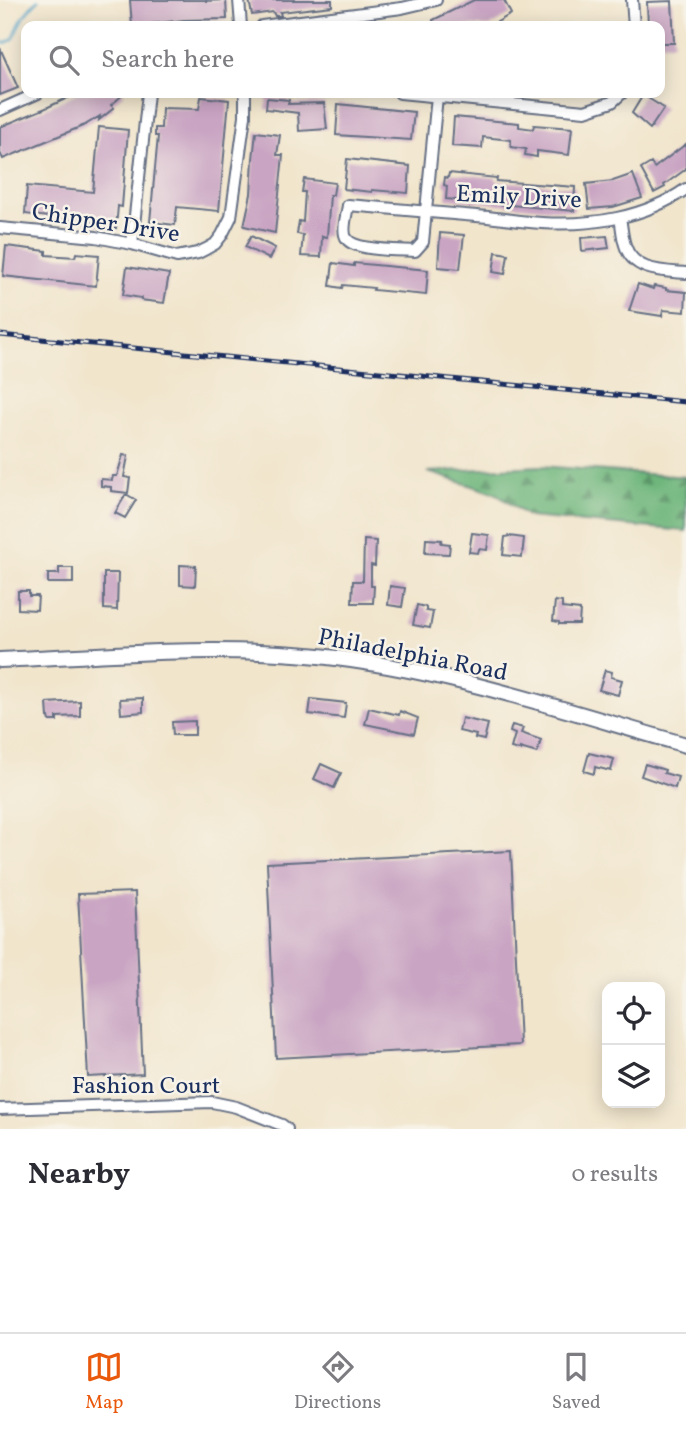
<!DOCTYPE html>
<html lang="en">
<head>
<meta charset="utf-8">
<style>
	:root { --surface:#fff; --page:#f7f7f7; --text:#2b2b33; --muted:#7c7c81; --line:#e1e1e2; --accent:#ea580c }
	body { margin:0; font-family:Vollkorn,serif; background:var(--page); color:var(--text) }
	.controls { position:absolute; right:21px; bottom:21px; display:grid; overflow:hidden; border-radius:14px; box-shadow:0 4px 18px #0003 }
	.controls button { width:63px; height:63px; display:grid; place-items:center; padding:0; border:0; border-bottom:2px solid var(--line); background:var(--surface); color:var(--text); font:35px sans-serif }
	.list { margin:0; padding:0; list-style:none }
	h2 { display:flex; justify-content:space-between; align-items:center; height:91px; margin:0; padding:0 28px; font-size:30px }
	h2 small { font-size:23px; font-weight:400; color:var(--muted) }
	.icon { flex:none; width:38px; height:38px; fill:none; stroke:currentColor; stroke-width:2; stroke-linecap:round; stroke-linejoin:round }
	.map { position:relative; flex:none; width:686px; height:1129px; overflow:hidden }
	.search { position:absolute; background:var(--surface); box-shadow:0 4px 18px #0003; left:21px; right:21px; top:21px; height:77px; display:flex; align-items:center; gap:18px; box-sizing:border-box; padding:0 24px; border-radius:14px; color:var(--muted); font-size:26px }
	.sheet { height:203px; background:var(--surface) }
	nav { display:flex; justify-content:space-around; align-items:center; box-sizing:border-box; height:98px; border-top:2px solid var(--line); background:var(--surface); font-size:19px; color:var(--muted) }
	nav a { display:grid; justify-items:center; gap:4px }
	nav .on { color:var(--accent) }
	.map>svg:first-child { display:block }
	.forest { fill:url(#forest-firs); stroke:#44726c; stroke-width:2 }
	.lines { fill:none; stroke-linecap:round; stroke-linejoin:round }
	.stream { stroke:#50a4cb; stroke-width:2.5 }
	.building { fill:#c9a4c3 }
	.minor-casing { stroke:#666f84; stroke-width:14 }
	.major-casing { stroke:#666f84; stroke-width:18 }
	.minor { stroke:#fff; stroke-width:10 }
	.major { stroke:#fff; stroke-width:14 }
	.rail-casing { stroke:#1b2f5e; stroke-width:5 }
	.rail { stroke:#f7f3e8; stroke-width:2.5; stroke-dasharray:8; stroke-linecap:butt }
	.labels { text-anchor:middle; stroke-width:5; stroke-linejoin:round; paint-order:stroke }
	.street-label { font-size:24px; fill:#1b2f5e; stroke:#f7f3e8 }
</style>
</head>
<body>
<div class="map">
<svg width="686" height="1129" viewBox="0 0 686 1129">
	<defs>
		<pattern id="forest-firs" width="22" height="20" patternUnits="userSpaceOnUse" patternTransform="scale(1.75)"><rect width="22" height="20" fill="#6eb67b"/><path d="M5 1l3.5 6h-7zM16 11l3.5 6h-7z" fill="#5a9468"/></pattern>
	</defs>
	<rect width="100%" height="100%" fill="#f7f3e8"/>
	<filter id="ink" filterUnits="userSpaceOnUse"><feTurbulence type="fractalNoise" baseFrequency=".0143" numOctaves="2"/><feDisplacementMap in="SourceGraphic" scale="14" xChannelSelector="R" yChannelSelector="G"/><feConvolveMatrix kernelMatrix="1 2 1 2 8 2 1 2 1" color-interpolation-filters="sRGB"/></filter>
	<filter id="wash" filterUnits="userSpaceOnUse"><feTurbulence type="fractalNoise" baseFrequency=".00686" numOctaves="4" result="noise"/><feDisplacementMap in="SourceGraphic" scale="28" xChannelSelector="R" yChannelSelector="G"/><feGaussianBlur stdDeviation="1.57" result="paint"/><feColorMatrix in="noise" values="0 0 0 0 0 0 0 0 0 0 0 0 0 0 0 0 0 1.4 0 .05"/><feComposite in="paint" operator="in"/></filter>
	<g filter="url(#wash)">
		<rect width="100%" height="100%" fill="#f1e5cc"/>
		<path class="forest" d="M540 466 686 477V531L529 517 495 493 428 472Z"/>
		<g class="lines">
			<path class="stream" d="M0 43H6L14 38C19 22 26 12 38 0"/>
		</g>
		<g id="blocks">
			<path class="building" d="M130 0H206V1L226 0 227 19 184 20 132 26Z
				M249 0H332V6L280 12 281 16H275L273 12 252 15Z
				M474 0H504L511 14 490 26H435L433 20Z
				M672 1 674 43H660V26H648L647 2Z
				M0 48 18 88 0 95Z
				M78 93H125L111 105 114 108 99 120 100 116 85 125 3 159 0 153V127L46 108Z
				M643 95 664 108 650 129 632 113Z
				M201 97 229 100 219 211 177 207 175 225 150 222 158 136H155V128H161L162 108 199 109Z
				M267 98 289 100 288 104 324 103 327 129 299 131 298 113 266 109Z
				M338 104 414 112 411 140 336 135Z
				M454 117 519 123V127L533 129 534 125 572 128 569 155 537 151V157L525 155 526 149 511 147V140L483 137 482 148 452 146Z
				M99 127 128 130 122 207 118 206 116 228 94 225 95 223 25 214 27 186 93 192Z
				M256 132 280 135 277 155H283L275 233 244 226 251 194 253 159Z
				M686 144V169L664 185 665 187 654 193 641 169 651 163 654 168Z
				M347 159 410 166 408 193 372 190V192L344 189Z
				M449 173 497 178 496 181 575 187 574 211 446 199 447 186 444 185 445 177 448 178Z
				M633 174 642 198 613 207 589 209 586 184 613 181Z
				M304 179 335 183 333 195H330L327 237 322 236 321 257 301 256 303 235 297 234 299 221 303 222 305 192H302Z
				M440 233 464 235 460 269 438 267Z
				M251 236 275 248 269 259 245 247Z
				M607 236 609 248 582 251 581 238Z
				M6 246 46 251V255L75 257 76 253 99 255 96 286 3 276Z
				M496 252 508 254 505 274 493 272Z
				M333 263 354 266V263L428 270 426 295 373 290 374 288 343 285 342 288 330 286Z
				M127 267 169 274 164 303 141 300V298L123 295Z
				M638 284 653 289 654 286 666 288V290L686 292 685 312 663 310 662 316 629 311Z
				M123 455 128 456 124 477 130 478 128 493 111 491V487L101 486V479L112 480 113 476H117Z
				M126 494 136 500 125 518 115 513Z
				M472 533 489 535 487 550 479 549 478 553 469 552Z
				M509 536 524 538 522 557 503 555 505 537Z
				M426 539 442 540 441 543 450 544 449 554 425 553Z
				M364 540 376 541 375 566 371 565V586H374L373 603H352L353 581H363Z
				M180 565 196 566 195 586 180 585Z
				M59 568H73V583H48V574H59Z
				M104 573H118L117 610 104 609Z
				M390 586 405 588 402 607 388 605Z
				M18 591H29V596H38L37 610 18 609Z
				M555 601 562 602V608L580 610 579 624H559V622L553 621Z
				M417 605 426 607V611L433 612 430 628 413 625Z
				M605 670 612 672 611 677 622 680 618 695 599 690Z
				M143 698V712L121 714 120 699Z
				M311 699 346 703 344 718 309 714Z
				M80 701V716L57 717V721H50L49 717H48L47 703Z
				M369 708 399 715 400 711 418 718 414 734 365 724Z
				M462 718 488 724 484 740 475 738 476 735 459 731Z
				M195 721V735H173L172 722Z
				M512 725 523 728 521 733 541 740 537 753 520 748V750L511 748 515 734 510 732Z
				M589 753 614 759 611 771 595 767 594 774 584 771Z
				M321 764 341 773 334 788 314 779Z
				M645 764 665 770 664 773 678 777 675 788 641 776Z
				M511 851 520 1045 276 1058 267 863Z
				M135 892 143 1074 88 1077 78 894Z"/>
		</g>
	</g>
	<g filter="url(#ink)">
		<use href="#blocks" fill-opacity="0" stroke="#666f84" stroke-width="2"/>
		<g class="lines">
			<defs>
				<path id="minor" d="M239 0 241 26
					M632 0 634 26
					M262 26 402 8 436 0
					M400 93 585 111 612 102 622 93
					M437 96 423 242 415 251C401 250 355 251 347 239 341 232 347 214 348 205 395 209 441 213 488 217 506 219 524 222 542 223 591 226 645 218 686 189
					M0 110 38 93
					M620 218C622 227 622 236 625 245 633 272 663 271 686 273
					M0 228 96 237 132 244 177 257 198 253 206 249 215 244 222 235 231 217 245 116V93
					M132 244 148 93
					M0 1109 212 1102 236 1107 282 1125 287 1129"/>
				<path id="major" d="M0 660C106 655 213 645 319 656 444 669 566 711 686 745"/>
			</defs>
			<use href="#minor" class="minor-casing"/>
			<use href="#major" class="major-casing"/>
			<use href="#minor" class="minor"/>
			<use href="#major" class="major"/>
			<defs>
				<path id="rail" d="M0 335 686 402"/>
			</defs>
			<use href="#rail" class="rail-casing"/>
			<use href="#rail" class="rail"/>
		</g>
	</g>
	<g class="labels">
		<g class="street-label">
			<text transform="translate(519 196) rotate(3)" y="8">Emily Drive</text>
			<text transform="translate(106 222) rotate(9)" y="8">Chipper Drive</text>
			<text transform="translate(413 654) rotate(11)" y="8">Philadelphia Road</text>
			<text x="146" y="1093">Fashion Court</text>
		</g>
	</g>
</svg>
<div class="controls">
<button><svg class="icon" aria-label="locate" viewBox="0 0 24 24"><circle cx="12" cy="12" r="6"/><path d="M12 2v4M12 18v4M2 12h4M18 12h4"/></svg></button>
<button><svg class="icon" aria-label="layers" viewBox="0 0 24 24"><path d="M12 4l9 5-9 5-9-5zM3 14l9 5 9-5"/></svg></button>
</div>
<div class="search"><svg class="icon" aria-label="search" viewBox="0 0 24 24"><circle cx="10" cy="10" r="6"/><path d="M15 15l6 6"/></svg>Search here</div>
</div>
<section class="sheet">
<h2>Nearby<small>0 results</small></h2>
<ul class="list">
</ul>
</section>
<nav>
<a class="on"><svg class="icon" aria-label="map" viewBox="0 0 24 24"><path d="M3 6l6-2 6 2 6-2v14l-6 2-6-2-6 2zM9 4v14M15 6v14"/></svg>Map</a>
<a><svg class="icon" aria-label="directions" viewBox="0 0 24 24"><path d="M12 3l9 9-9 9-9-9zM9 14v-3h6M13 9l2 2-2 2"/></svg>Directions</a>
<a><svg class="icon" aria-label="saved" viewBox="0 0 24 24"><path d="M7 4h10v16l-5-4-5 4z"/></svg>Saved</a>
</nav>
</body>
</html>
